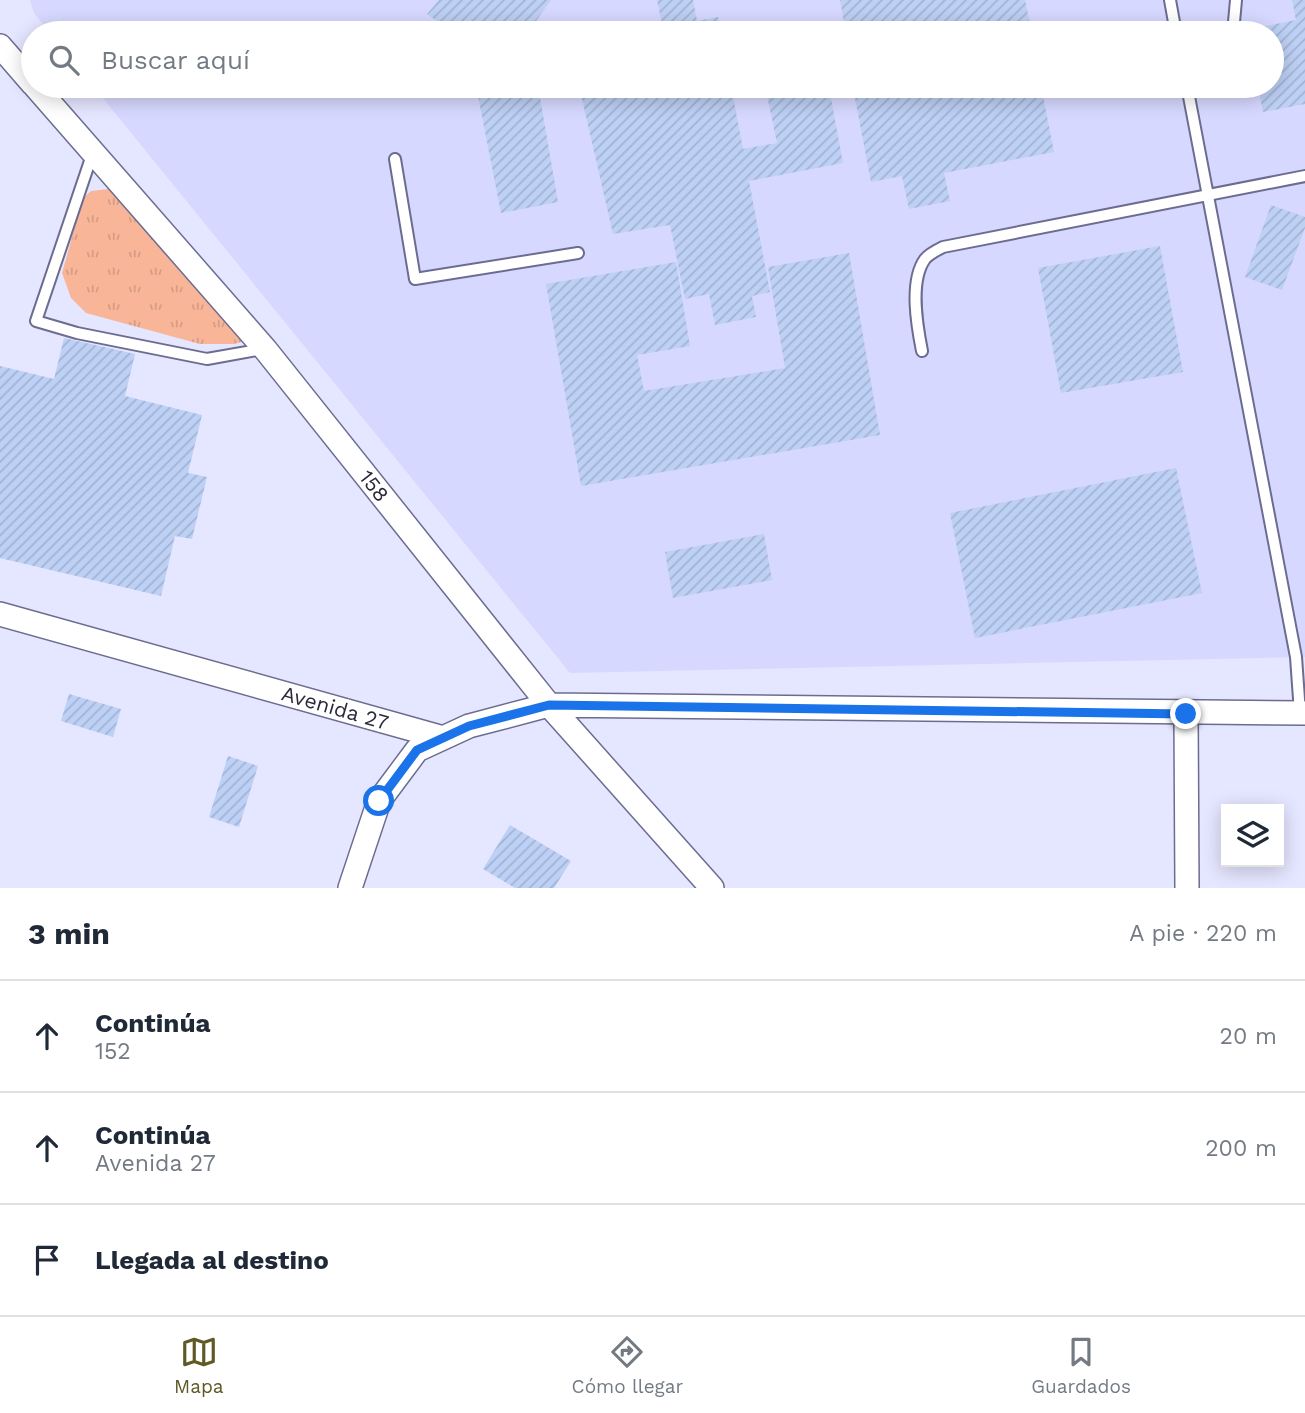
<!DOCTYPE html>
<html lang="es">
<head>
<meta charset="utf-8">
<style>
	:root { --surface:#fff; --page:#f6f6f7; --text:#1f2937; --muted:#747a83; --line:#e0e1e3; --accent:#5e5925 }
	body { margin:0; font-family:"Work Sans",sans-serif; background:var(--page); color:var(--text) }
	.controls { position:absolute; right:21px; bottom:21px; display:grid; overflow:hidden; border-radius:0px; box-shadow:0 4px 18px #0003 }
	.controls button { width:63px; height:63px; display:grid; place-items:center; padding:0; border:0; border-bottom:2px solid var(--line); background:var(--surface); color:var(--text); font:35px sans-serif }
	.stop { position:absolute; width:21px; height:21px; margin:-16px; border:5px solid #1a73e8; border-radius:50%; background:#fff }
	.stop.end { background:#1a73e8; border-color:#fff; box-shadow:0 2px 7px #0008 }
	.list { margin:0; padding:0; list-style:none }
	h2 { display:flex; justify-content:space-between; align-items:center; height:91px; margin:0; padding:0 28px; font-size:30px }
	h2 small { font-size:23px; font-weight:400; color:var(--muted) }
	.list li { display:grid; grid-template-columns:46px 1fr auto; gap:21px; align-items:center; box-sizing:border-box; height:112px; padding:0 28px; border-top:2px solid var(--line) }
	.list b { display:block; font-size:26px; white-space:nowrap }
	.list p { margin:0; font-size:23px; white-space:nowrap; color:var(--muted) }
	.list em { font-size:23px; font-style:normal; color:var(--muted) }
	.icon { flex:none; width:38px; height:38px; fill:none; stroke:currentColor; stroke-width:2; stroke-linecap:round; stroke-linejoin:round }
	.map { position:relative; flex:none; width:1305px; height:888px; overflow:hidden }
	.search { position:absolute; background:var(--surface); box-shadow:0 4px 18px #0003; left:21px; right:21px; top:21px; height:77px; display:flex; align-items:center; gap:18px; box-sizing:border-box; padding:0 24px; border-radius:38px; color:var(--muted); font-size:26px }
	.sheet { height:427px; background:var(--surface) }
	nav { display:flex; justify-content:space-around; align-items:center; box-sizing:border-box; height:98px; border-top:2px solid var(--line); background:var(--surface); font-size:19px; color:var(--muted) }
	nav a { display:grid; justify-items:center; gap:4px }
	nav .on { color:var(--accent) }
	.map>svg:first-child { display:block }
	.built { fill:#d7d8ff }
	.grass { fill:url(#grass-tufts) }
	.building { fill:url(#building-hatch) }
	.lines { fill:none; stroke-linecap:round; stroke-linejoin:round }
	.lane-casing { stroke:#6c6c90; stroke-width:14 }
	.street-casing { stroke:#6c6c90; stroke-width:26 }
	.lane { stroke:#fff; stroke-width:10 }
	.street { stroke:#fff; stroke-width:23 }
	.route { stroke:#1a73e8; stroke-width:9 }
	.labels { text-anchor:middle; stroke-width:7; stroke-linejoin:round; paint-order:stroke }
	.street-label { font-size:21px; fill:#2a2a39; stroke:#fff }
</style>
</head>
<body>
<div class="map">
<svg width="1305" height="888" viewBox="0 0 1305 888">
	<defs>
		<pattern id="grass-tufts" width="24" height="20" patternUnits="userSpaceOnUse" patternTransform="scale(1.75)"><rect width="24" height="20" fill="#f9b598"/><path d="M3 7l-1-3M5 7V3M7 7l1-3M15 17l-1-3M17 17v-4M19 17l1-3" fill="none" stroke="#d69c84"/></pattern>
		<pattern id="building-hatch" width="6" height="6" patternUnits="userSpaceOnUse" patternTransform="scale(1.75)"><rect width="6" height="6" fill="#bdd0f5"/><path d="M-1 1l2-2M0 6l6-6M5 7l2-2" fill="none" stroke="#a3b3d3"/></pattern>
	</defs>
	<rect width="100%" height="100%" fill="#e5e6ff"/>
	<path class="built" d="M30 0H1305V657L570 673 93 86H1272V33H50L34 13Z"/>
	<path class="grass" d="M117 188 248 340 234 344H200L86 313 71 298 62 273 83 198 91 191Z"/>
	<path class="building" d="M439 0H551L532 27 534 33H454L427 14Z
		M657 0H693L697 21 718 17 721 33H647L663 29Z
		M840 0H1025L1032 33H846Z
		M1292 0H1305V104L1263 112 1258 86H1272V33H1247V30L1296 20Z
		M476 86H538L558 202 501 213Z
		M579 86H731L743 149 777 143 765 86H1041L1054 152 944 173 950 201 909 209 902 176 871 182 853 88 830 93 843 163 749 181 770 292 752 296 756 317 715 325 709 294 685 299 670 225 613 234Z
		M1271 205 1305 217V228L1282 290 1245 277Z
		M1160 246 1183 372 1061 393 1038 268Z
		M849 253 880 435 581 486 546 284 676 262 690 346 637 355 644 391 785 368 768 267Z
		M64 338 135 354 125 396 202 415 188 473 207 477 192 539 175 536 161 596 0 558V366L54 379Z
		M1176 468 1202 593 975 638 950 513Z
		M764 534 772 580 673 598 665 552Z
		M69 694 121 709 113 737 61 721Z
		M228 756 258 766 239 827 209 817Z
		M510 825 571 861 554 888H515L483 869Z"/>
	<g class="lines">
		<defs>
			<path id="lane" d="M1170 0 1176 33
				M1233 33 1236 0
				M1187 86 1296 657 1300 713
				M93 152 36 321 77 333 207 359 263 349
				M395 159 415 279 578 253
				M922 351C917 326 909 281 925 259 929 254 937 250 943 247L1305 176"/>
			<path id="street" d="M0 46 33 84
				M35 86 265 349 549 705 712 888
				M0 614 440 737
				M1186 714 1187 888
				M350 888 379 801 417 750 469 726 549 705 1305 713"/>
		</defs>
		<use href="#lane" class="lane-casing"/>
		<use href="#street" class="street-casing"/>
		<use href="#lane" class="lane"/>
		<use href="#street" class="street"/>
	</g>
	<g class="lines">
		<path class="route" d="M379 801 417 750 469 726 549 705 1186 714"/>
	</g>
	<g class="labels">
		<g class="street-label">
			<text transform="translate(374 486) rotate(52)" y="7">158</text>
			<text transform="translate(335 708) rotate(16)" y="7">Avenida 27</text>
		</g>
	</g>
</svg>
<div class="controls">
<button><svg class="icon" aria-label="layers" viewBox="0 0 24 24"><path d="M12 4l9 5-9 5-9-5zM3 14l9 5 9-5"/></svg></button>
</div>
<div class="stop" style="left:379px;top:801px"></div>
<div class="stop end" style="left:1186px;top:714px"></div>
<div class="search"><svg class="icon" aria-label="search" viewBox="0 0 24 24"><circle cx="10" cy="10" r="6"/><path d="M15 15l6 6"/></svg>Buscar aquí</div>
</div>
<section class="sheet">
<h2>3 min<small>A pie · 220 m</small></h2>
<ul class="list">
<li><svg class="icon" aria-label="ahead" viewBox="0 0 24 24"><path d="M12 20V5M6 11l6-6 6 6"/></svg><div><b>Continúa</b><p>152</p></div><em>20 m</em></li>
<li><svg class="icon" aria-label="ahead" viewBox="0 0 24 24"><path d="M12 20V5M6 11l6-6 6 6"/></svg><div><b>Continúa</b><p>Avenida 27</p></div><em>200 m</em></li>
<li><svg class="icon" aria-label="arrive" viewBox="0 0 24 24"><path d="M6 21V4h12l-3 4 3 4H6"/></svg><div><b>Llegada al destino</b></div></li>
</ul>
</section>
<nav>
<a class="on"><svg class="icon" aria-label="map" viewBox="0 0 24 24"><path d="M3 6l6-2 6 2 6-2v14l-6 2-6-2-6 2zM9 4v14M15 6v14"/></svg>Mapa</a>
<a><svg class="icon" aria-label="directions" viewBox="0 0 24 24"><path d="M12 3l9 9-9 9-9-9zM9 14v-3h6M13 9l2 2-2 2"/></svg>Cómo llegar</a>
<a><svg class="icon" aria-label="saved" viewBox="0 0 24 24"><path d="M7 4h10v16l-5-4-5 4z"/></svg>Guardados</a>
</nav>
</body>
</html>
